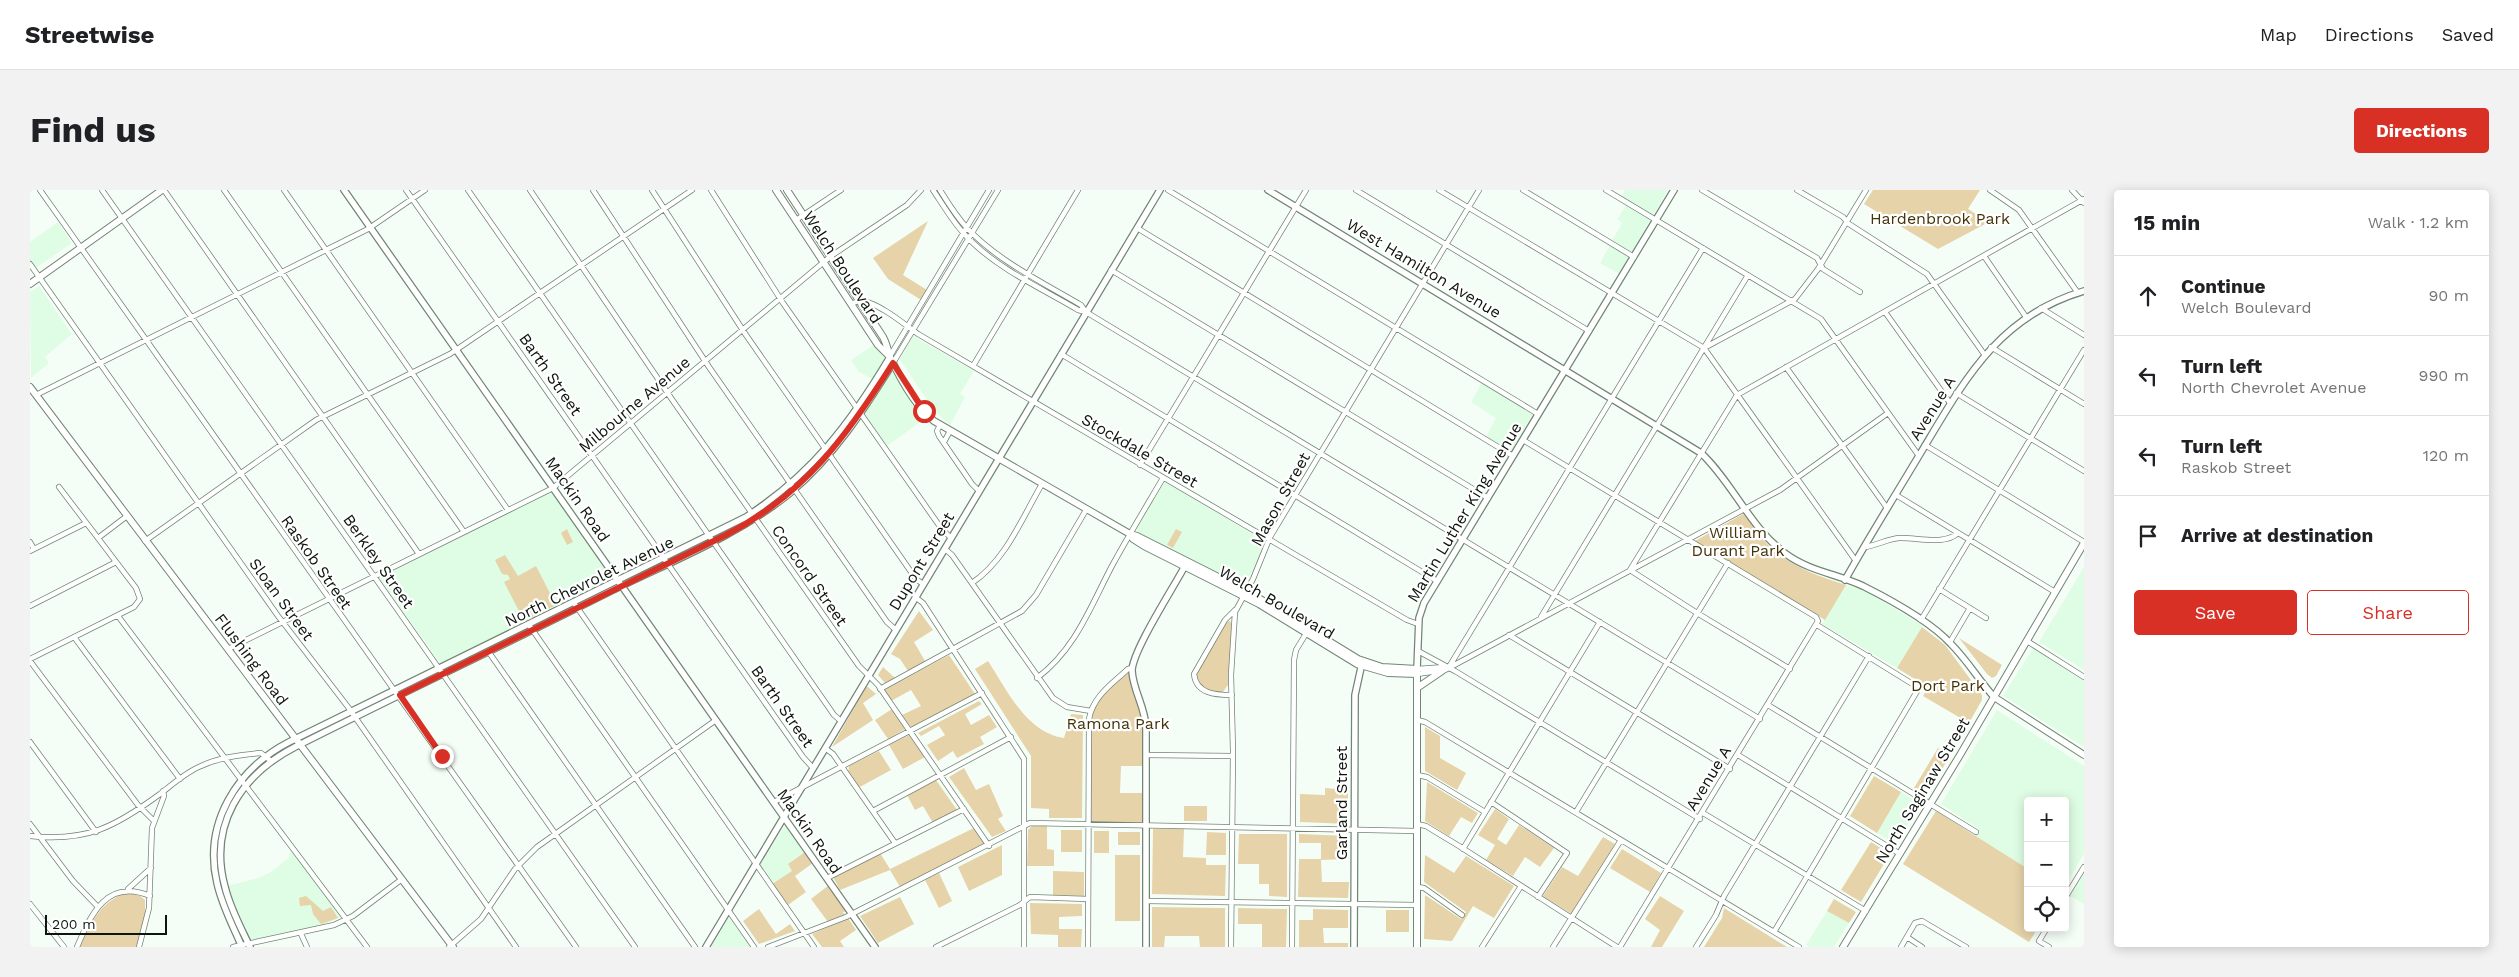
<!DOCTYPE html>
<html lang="en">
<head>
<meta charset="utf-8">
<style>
	:root { --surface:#fff; --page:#f2f2f2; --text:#202124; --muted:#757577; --line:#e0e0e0; --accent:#d93025 }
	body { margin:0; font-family:"Work Sans",sans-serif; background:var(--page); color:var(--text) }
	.controls { position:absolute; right:15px; bottom:15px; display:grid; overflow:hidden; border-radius:5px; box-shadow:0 2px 12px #0003 }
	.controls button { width:45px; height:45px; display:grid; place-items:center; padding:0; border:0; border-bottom:1px solid var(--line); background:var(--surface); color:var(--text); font:25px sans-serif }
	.scale { position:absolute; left:15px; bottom:12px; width:122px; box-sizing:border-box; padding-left:5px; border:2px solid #0d150e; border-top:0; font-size:14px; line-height:18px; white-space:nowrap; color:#0d150e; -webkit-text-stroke:4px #fff; paint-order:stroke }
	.stop { position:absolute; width:15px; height:15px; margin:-11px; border:4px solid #d93025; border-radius:50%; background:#fff }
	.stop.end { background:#d93025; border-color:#fff; box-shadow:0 1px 5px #0008 }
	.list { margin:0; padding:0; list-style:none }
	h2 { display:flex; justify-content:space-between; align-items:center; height:65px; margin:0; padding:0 20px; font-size:21px }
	h2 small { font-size:16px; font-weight:400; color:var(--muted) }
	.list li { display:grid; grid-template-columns:32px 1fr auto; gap:15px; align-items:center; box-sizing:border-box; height:80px; padding:0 20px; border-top:1px solid var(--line) }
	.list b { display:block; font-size:19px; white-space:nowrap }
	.list p { margin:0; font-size:16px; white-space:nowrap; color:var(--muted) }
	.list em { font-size:16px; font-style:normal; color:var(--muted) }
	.actions { display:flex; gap:10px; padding:15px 20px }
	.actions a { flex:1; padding:11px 0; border:1px solid var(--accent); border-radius:5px; text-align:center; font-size:18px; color:var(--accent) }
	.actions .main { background:var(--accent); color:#fff }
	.icon { flex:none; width:28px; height:28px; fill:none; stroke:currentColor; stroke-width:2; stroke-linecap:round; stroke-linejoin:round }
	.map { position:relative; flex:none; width:2054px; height:757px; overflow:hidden; border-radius:5px }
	header { display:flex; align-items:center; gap:30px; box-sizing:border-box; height:70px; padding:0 25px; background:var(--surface); border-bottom:1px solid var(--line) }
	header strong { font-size:24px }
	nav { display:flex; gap:28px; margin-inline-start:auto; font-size:18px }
	.intro { display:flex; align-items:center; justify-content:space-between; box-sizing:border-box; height:120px; padding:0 30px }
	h1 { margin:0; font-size:35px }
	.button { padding:12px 22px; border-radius:5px; background:var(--accent); color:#fff; font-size:18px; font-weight:700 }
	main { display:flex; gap:30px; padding:0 30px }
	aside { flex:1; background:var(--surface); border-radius:5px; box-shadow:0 2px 12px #0003 }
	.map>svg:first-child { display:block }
	.built { fill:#dffde4 }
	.green { fill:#e6d3a9 }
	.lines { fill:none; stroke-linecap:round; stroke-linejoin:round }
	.minor-casing { stroke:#718674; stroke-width:6 }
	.tertiary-casing { stroke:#718674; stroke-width:8 }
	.secondary-casing { stroke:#718674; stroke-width:8 }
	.minor { stroke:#fff; stroke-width:4.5 }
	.tertiary { stroke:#fff; stroke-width:5.5 }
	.secondary { stroke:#fff; stroke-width:6 }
	.route { stroke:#d93025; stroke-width:6 }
	.labels { text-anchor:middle; stroke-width:4.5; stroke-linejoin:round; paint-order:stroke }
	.park-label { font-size:16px; fill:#433309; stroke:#fff }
	.street-label { font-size:16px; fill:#0d150e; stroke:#fff }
</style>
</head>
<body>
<header>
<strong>Streetwise</strong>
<nav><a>Map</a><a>Directions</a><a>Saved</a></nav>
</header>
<div class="intro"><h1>Find us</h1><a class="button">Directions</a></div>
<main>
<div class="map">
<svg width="2054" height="757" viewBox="0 0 2054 757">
	<rect width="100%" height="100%" fill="#f5fef6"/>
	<path class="built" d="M1595 0H1638L1589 84 1570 73 1592 33 1587 29 1598 13 1591 8Z
		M28 32 42 53 0 82V52Z
		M9 96 42 144 15 167 19 173 1 188 0 102Z
		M883 146 944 181 930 204 935 207 920 235 905 222 869 168Z
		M845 154 855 170 844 190 829 182 821 170Z
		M863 180 893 230 857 256 834 225Z
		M1452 192 1503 224 1481 261 1456 247 1466 228 1441 212Z
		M1136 292 1234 351 1225 377 1214 396 1107 343V336L1132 294Z
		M519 303 525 305 547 337 580 386 579 392 411 474 349 388Z
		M2054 377V480L2009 452Z
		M1816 395 1834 400 1890 434 1892 437 1867 478 1792 434Z
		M2003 458 2054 491V557L1973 506Z
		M1967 520 2054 576V664L2035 695V611H1998V679L1945 646 1949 639 1911 614Z
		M1871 602 1890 614 1866 654 1847 643Z
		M756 634 775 662 758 674 763 681 742 694 729 675Z
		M262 661 311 727 287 738 221 750 197 696 228 688 241 682 260 667 259 664Z
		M2054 684V714L2040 706Z
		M1797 721 1819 733 1804 757H1779L1776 755Z
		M699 727 721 757H681Z"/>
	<path class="green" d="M1843 0H1950L1938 19 1959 32 1908 59 1834 14Z
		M898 31 873 85 897 100 891 110 858 89 843 68Z
		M1713 324C1723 334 1730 347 1740 357 1762 377 1788 386 1816 395L1795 430 1665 351Z
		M537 339 543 352 537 355 531 343Z
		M1146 339 1152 342 1143 358 1137 355Z
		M475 365 488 386 506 376 526 415 494 431 474 392 480 389 478 385 472 384 465 370Z
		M889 421 903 440 884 452 895 471 878 481 870 469 861 464Z
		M1200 431 1202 435 1198 495 1192 503C1178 501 1168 498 1166 483L1196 432Z
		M1892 437 1915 455 1952 505V510L1939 533 1893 506 1896 501V496L1867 478Z
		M1929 448 1972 475 1966 486 1962 488 1957 484Z
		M919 465 945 504 881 537 872 525 891 516 881 500 861 511 854 500Z
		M958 471C977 500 996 542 1034 548L1041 524 1053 525 1052 628H1019V619L1001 618V566L945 479Z
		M853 477 865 488 855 493 848 485Z
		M1098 483 1100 486 1114 533 1115 576H1091L1090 603H1114L1113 633 1061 632C1061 605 1055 535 1067 513 1074 502 1087 491 1098 483Z
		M836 497H838L846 504 833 513 843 530 802 557Z
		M949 511 952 514 935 524 941 535 959 525 967 537 950 547 954 554 927 568 923 561 908 571 897 555 915 545 909 536 891 546 888 543Z
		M862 519 875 539 858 549 845 530Z
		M1395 537 1410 546V568L1436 583 1427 600 1395 581Z
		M879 545 895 567 873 579 859 555Z
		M1908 558 1920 566 1896 605 1884 598Z
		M849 561 861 580 828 598 818 582 819 576Z
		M934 578 946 600 959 594 973 626 968 629 976 641 962 647 919 587Z
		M1844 586 1871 602 1847 643 1820 626Z
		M906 590 927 620 903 633 893 616 885 620 877 605Z
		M1397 592 1448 623 1442 633 1431 627 1419 646 1395 631Z
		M1295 598 1318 600V634L1270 632V604L1295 605Z
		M1154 616H1177V631H1154Z
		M1465 619 1479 629 1467 649 1476 655 1489 635 1524 658 1510 677 1495 667 1483 686 1456 670 1465 655 1448 645Z
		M1906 621 1998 679V738H2008L1999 752 1873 674Z
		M1002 636H1017V659L1024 660V676H997L998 640Z
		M944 638 955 654 870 697 860 680 810 700 803 687 850 663 860 679Z
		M1123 639H1154L1153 667 1176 668V675H1196L1195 706 1122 704Z
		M1031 640H1052V662H1031Z
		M1064 641H1079V663H1064Z
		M1088 642H1110V655H1088Z
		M1177 642 1196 643V665H1176Z
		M1209 644H1257V707L1239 706V694H1229V674H1208Z
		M1269 644 1318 646V669L1291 670 1292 692H1319L1318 708 1268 707 1269 669H1291V653H1269Z
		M1573 647 1585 654 1542 724 1513 706 1532 677 1548 686Z
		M1841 652 1860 664 1831 712 1811 700Z
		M972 655V685L939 701 928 677Z
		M1592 659 1631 683 1620 702 1580 678Z
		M775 662 783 673 765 686 776 702 758 715 742 694 762 681 758 674Z
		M1085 665H1110V731H1085Z
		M1395 665 1424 683 1436 666 1484 696 1464 728 1443 716 1422 751 1394 749 1395 705 1431 729 1436 722 1394 692Z
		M1023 681 1054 682V706L1023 705Z
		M909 683 922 711 909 718 895 690Z
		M799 695 817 721 813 722 815 725 798 732 781 709Z
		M95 703 108 704 115 710V728L106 757H50C61 732 69 714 95 703Z
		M276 706 293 721 301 717 308 728 291 734 283 724 281 715 270 716 269 708Z
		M1630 706 1654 721 1632 757H1621L1630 740 1615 729Z
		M870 707 884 734 848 753 830 726Z
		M1804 709 1826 722 1819 733 1797 721Z
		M1000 713 1052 714V726L1029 727V739H1052L1051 757H1028V745L1001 744Z
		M1122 717 1195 718V757H1170L1169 746H1135L1134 757H1122Z
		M1208 718 1257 719 1256 757H1232V734H1208Z
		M1694 718 1757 757H1674L1692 728Z
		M729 719 746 744 760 734 765 741 729 754 713 731Z
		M1283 719 1318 720V738H1293L1294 753H1318V757H1269V730H1283Z
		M1356 720H1379V742H1356Z
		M818 728 826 740 810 751 814 757H792L782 744Z"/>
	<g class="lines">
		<defs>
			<path id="minor" d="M10 0 546 757
				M72 0 605 757
				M134 0 389 364
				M194 0 434 342
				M254 0 478 320
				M376 0 773 567 783 578
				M438 0 804 525 811 531
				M500 0 641 208 829 476 848 495 959 656
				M563 0 679 177 857 432 866 440
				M622 0 716 145 886 389 893 394
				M681 0 753 113 911 338 921 348
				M903 0C915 18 926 37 942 52 972 81 1013 99 1048 120L1056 122 1730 529
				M910 0C918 13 926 26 937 38 968 71 1012 92 1051 115L1056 122
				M1138 0 1508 224
				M1326 0 1559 141
				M1409 0 1674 158 1826 371
				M1493 0 1604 67
				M1576 0 1791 129 1889 266
				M1672 0 1787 68 1793 79 1830 102
				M1767 0 1813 27 1819 34 1897 84 1954 164
				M1960 0 1989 20 2048 103
				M2042 0 2054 13
				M766 30 811 0
				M1107 38 1483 266
				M1954 66 1996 127
				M0 74 248 426 318 517 486 757
				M1081 80 1458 308
				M821 114 831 110C853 116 870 131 888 144L1377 430 1388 434
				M2011 118 2054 145
				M1855 122 1920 213
				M1961 157 2054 214
				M1674 158 1765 109 1788 79 1836 0
				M1031 164 1407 391
				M860 166 959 0
				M863 173 968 0
				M943 176 1048 0
				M1756 177 1857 318
				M1926 203 2054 281
				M6 205 338 39 395 0
				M910 235 907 241 909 246 942 294 949 301
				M1493 250 1786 427 1788 431 1590 757
				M914 252 920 241
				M1895 255 2054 352
				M1110 275 1276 0
				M1866 305 2025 402
				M68 348 97 326
				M115 351 286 230 420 164 662 0
				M0 352 4 359
				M1834 357C1846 356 1857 349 1869 348 1886 347 1914 356 1928 343
				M915 359 922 365 1023 508 1037 517 1061 521
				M0 361 56 333
				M942 393C976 370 992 328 1012 294
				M1909 399 1956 428
				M885 407 893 413 994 569V757
				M544 413 784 757
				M0 416 86 372
				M88 426 337 757
				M1511 427 1718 85
				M1891 430 2054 160
				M499 435 724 757
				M1479 445 1700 579
				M44 447 150 589
				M1997 451 2054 487
				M1920 452 1940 418
				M198 459 523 298 801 66 877 15 891 0
				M458 461 665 757
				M1388 461 1425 481 1670 629
				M0 469 104 417 110 409 106 398 29 297
				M0 471 108 615 124 631
				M1419 477 1673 58
				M1387 479 1415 477
				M1760 479 1667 423 1600 380 1707 205 2054 9
				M1387 484 1415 480 1750 300 1858 223
				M1007 488C1046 459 1061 415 1083 374 1099 345 1116 317 1133 288
				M850 499 992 421 1006 405 1056 320
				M1202 505C1186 505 1166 504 1164 484L1195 430 1205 420
				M1738 515 1946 642
				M1387 530 1395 532 1769 757
				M0 552 66 642
				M795 558 803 564 865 653
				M1116 565 1203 566
				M1708 565 1870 664
				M1387 585 1397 587 1455 622
				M744 612 952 503
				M1461 612 1537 663 1508 707
				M843 621 981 547
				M1546 622 1698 373
				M1673 623 1836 721
				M0 634 43 691 68 717
				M1387 634 1396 636 1429 656 1587 757
				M0 646C57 652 85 637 130 604 143 594 156 582 171 576 190 567 211 565 231 563L241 571
				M1433 659 1570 432
				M797 688 934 619
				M1387 697 1394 698 1432 725
				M98 699 121 678
				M2035 708 2054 677
				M1116 711 1387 715
				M0 714 34 757
				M2017 738 2009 751 2019 757
				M1744 742 1889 498 1787 435
				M271 744 277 757
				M1877 747 1892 757
				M47 757C61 724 77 688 120 706
				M109 757 119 718 122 638 134 606 133 601
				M203 757 304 735 323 726 372 689
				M419 757 451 729 485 679 507 657 686 530
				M738 757 816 727 1000 633 1387 641
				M906 757 990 715 1000 707 1058 709
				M1058 757 1059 529C1063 506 1082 494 1098 479L1102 478
				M1201 757 1203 561 1201 485 1205 422 1223 389 1240 347 1449 0
				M1262 757 1264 470 1266 460 1277 442
				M1452 757 1491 696
				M1523 757 1591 650
				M1666 757 1686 725 1694 706 1839 466
				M1871 757 1885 733 1892 731 1936 757"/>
			<path id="tertiary" d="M314 0 845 757
				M1238 0 1671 263C1703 293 1720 338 1756 364 1779 381 1807 384 1833 396 1861 410 1900 431 1921 454 1937 470 1949 490 1964 507
				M1815 390C1838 349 1863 309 1887 269 1932 195 1965 127 2054 101
				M1387 479 1389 428 1394 413 1644 0
				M212 757C203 736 192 716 187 693 173 633 207 579 259 552L716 327C782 284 820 234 860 167
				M220 757C211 738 200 718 195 697 178 635 211 585 265 557 370 504 476 454 581 401 642 371 707 346 760 303 804 266 833 221 863 173
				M676 757 1130 0
				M1116 757V537C1115 517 1103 500 1102 481 1102 461 1144 397 1156 374
				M1324 757 1325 505 1332 473"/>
			<path id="secondary" d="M746 0 848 155 860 167
				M757 0 853 147C857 154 858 162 861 169 871 190 886 217 904 231L1100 344 1107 346 1222 404 1328 469 1352 477 1387 479V757
				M0 94 132 0
				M0 197 423 757
				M1100 344 1103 349 1114 356 1229 414 1327 474 1358 483 1387 484
				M1387 498 1412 481
				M1964 507 2054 565
				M1813 757 1930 565 2054 353"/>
		</defs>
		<use href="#minor" class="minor-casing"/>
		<use href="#tertiary" class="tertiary-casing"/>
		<use href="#secondary" class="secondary-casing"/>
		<use href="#minor" class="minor"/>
		<use href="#tertiary" class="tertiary"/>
		<use href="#secondary" class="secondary"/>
	</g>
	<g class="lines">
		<path class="route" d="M412 566 370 505 696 345C775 304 817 246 863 173L894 221"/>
	</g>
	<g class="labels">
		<g class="park-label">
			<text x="1910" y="34">Hardenbrook Park</text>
			<text x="1708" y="348">William<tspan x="1708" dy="18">Durant Park</tspan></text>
			<text x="1918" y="501">Dort Park</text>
			<text x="1088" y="539">Ramona Park</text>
		</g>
		<g class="street-label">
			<text transform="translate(813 77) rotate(57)" y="6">Welch Boulevard</text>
			<text transform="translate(1394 78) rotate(31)" y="6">West Hamilton Avenue</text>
			<text transform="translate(521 184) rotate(55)" y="6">Barth Street</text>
			<text transform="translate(604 214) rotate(-40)" y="6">Milbourne Avenue</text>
			<text transform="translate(1902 218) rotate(-58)" y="6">Avenue A</text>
			<text transform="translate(1110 260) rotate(30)" y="6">Stockdale Street</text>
			<text transform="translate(548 309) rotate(55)" y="6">Mackin Road</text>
			<text transform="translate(1250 309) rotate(-61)" y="6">Mason Street</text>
			<text transform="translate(1434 322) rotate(-59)" y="6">Martin Luther King Avenue</text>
			<text transform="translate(349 371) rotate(55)" y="6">Berkley Street</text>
			<text transform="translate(891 371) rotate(-59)" y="6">Dupont Street</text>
			<text transform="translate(287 372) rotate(55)" y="6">Raskob Street</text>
			<text transform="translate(780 385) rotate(55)" y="6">Concord Street</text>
			<text transform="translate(559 391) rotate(-26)" y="6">North Chevrolet Avenue</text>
			<text transform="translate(252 409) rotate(54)" y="6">Sloan Street</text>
			<text transform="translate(1247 412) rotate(30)" y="6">Welch Boulevard</text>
			<text transform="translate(222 469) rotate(53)" y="6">Flushing Road</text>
			<text transform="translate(753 516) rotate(55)" y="6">Barth Street</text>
			<text transform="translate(1678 588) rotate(-59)" y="6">Avenue A</text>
			<text transform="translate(1892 600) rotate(-59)" y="6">North Saginaw Street</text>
			<text transform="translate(1311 613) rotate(-90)" y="6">Garland Street</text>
			<text transform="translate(780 641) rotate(55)" y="6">Mackin Road</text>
		</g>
	</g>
</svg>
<div class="controls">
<button>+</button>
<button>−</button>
<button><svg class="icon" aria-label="locate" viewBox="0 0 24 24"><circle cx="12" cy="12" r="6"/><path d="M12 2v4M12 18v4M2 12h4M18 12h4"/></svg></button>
</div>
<div class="scale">200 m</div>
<div class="stop" style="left:894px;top:221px"></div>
<div class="stop end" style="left:412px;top:566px"></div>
</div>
<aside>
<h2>15 min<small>Walk · 1.2 km</small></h2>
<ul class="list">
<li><svg class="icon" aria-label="ahead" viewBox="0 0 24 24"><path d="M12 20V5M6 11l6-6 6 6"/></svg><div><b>Continue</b><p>Welch Boulevard</p></div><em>90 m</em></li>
<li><svg class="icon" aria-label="left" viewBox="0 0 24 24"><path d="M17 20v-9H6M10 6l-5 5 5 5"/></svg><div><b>Turn left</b><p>North Chevrolet Avenue</p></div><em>990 m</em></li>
<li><svg class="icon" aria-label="left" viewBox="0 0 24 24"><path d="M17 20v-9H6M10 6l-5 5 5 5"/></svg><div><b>Turn left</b><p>Raskob Street</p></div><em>120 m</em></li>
<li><svg class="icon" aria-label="arrive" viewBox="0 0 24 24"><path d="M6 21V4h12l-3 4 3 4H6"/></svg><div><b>Arrive at destination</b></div></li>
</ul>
<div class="actions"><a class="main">Save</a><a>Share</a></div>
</aside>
</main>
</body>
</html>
